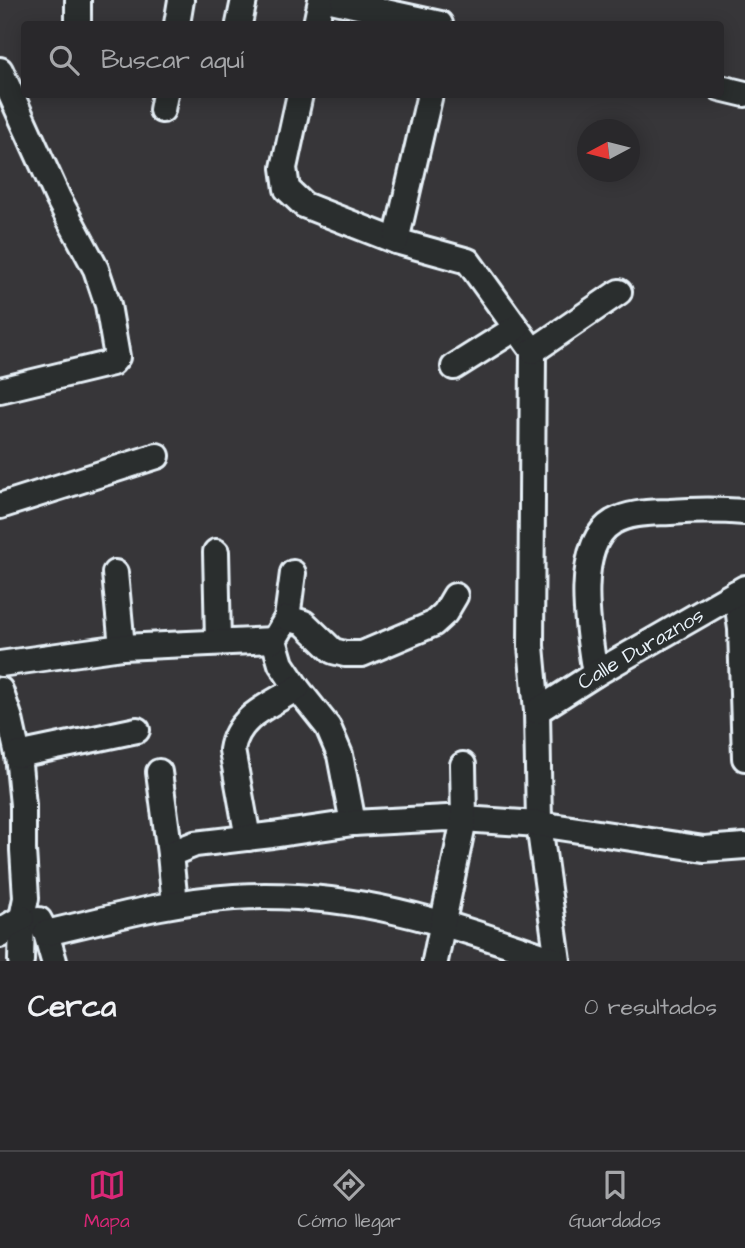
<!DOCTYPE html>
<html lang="es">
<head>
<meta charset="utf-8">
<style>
	:root { --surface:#29282b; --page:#313033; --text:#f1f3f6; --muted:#a5a6a9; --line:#454447; --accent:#db2777 }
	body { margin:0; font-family:"Architects Daughter",sans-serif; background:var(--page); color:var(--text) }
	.compass { position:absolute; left:577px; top:119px; width:63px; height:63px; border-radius:50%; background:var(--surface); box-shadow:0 4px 18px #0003; rotate:263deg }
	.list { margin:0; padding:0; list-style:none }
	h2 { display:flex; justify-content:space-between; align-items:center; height:91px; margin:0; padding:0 28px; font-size:30px }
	h2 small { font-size:23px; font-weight:400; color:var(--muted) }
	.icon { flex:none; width:38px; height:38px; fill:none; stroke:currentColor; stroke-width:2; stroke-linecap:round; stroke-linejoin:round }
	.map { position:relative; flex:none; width:745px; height:961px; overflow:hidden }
	.search { position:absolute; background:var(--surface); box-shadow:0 4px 18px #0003; left:21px; right:21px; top:21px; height:77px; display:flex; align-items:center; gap:18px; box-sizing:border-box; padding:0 24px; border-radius:7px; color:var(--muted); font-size:26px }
	.sheet { height:189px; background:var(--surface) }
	nav { display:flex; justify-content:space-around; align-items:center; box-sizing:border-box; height:98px; border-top:2px solid var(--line); background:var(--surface); font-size:19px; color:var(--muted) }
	nav a { display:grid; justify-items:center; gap:4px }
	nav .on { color:var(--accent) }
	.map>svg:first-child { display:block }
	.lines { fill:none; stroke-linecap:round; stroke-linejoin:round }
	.minor-casing { stroke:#e8f1f8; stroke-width:30 }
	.minor { stroke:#2a2d2e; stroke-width:24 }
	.labels { text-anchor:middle; stroke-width:5; stroke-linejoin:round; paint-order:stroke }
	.street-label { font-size:21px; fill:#e8f1f8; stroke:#2a2d2e }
</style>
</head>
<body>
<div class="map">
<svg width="745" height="961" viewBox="0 0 745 961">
	<rect width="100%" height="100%" fill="#373639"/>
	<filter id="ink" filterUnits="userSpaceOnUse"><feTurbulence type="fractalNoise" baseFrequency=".0143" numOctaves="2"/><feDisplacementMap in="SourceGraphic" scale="14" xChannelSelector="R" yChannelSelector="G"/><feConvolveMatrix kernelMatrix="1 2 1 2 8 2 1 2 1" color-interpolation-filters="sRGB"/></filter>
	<g filter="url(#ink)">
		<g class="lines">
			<defs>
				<g id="minor">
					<path d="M78 0V24"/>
					<path d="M331 0 440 24"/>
					<path d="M177 24 181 0"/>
					<path d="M239 24 244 0"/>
					<path d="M316 24 321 0"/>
					<path d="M0 70 58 198 96 269 108 305 117 357 112 363 0 390"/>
					<path d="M720 88 745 94"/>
					<path d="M300 94 284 168 287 189 304 205 396 241 468 261 533 351"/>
					<path d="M162 110 165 94"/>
					<path d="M396 241 430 94"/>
					<path d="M533 351 531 646 537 711 539 824 558 961"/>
					<path d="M533 351 619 292"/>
					<path d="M454 367 516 328"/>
					<path d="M0 506 157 456"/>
					<path d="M216 552 218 641"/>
					<path d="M115 573 122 647"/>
					<path d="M293 573 287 618 274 640 281 664 297 688 328 727 340 755 353 823"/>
					<path d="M736 593 741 629 745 758"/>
					<path d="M287 618 304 623 333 651 345 654H362L433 624 445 613 455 596"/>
					<path d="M0 664 122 647 274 640"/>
					<path d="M595 674C589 636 572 546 613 522 631 512 650 513 670 512 695 510 720 510 745 512"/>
					<path d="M0 690 10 719 18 755 23 805V850L26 898 22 918 21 961"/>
					<path id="s1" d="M537 711 595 674 745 588"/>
					<path d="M18 755 137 730"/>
					<path d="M159 772 170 854"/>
					<path d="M248 838 232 750C237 716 271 705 297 688"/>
					<path d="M175 904 170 854 195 844 272 835 353 823 447 818 539 824 704 849 745 846"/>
					<path d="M39 920 46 933 54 961"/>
					<path d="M46 933C108 919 171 901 234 897 353 890 447 923 557 961"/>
					<path d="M0 935 5 928 22 918"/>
					<path d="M435 961 464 819 463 765"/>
				</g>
			</defs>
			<use href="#minor" class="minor-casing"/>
			<use href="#minor" class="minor"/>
		</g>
	</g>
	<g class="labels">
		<g class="street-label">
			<text dy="7" stroke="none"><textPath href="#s1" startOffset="121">Calle Duraznos</textPath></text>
		</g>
	</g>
</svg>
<svg class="compass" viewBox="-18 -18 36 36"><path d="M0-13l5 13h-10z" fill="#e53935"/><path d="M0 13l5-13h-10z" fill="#a5a6a9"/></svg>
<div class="search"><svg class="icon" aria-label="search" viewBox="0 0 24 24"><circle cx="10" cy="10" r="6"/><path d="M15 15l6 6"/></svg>Buscar aquí</div>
</div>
<section class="sheet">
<h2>Cerca<small>0 resultados</small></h2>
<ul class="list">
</ul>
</section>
<nav>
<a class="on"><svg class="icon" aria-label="map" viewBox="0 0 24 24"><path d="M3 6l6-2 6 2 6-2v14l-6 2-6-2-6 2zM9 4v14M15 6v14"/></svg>Mapa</a>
<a><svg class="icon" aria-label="directions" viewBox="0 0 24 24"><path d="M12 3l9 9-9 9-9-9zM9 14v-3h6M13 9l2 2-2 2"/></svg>Cómo llegar</a>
<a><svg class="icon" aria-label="saved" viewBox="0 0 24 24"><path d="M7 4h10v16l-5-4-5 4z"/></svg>Guardados</a>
</nav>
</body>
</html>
